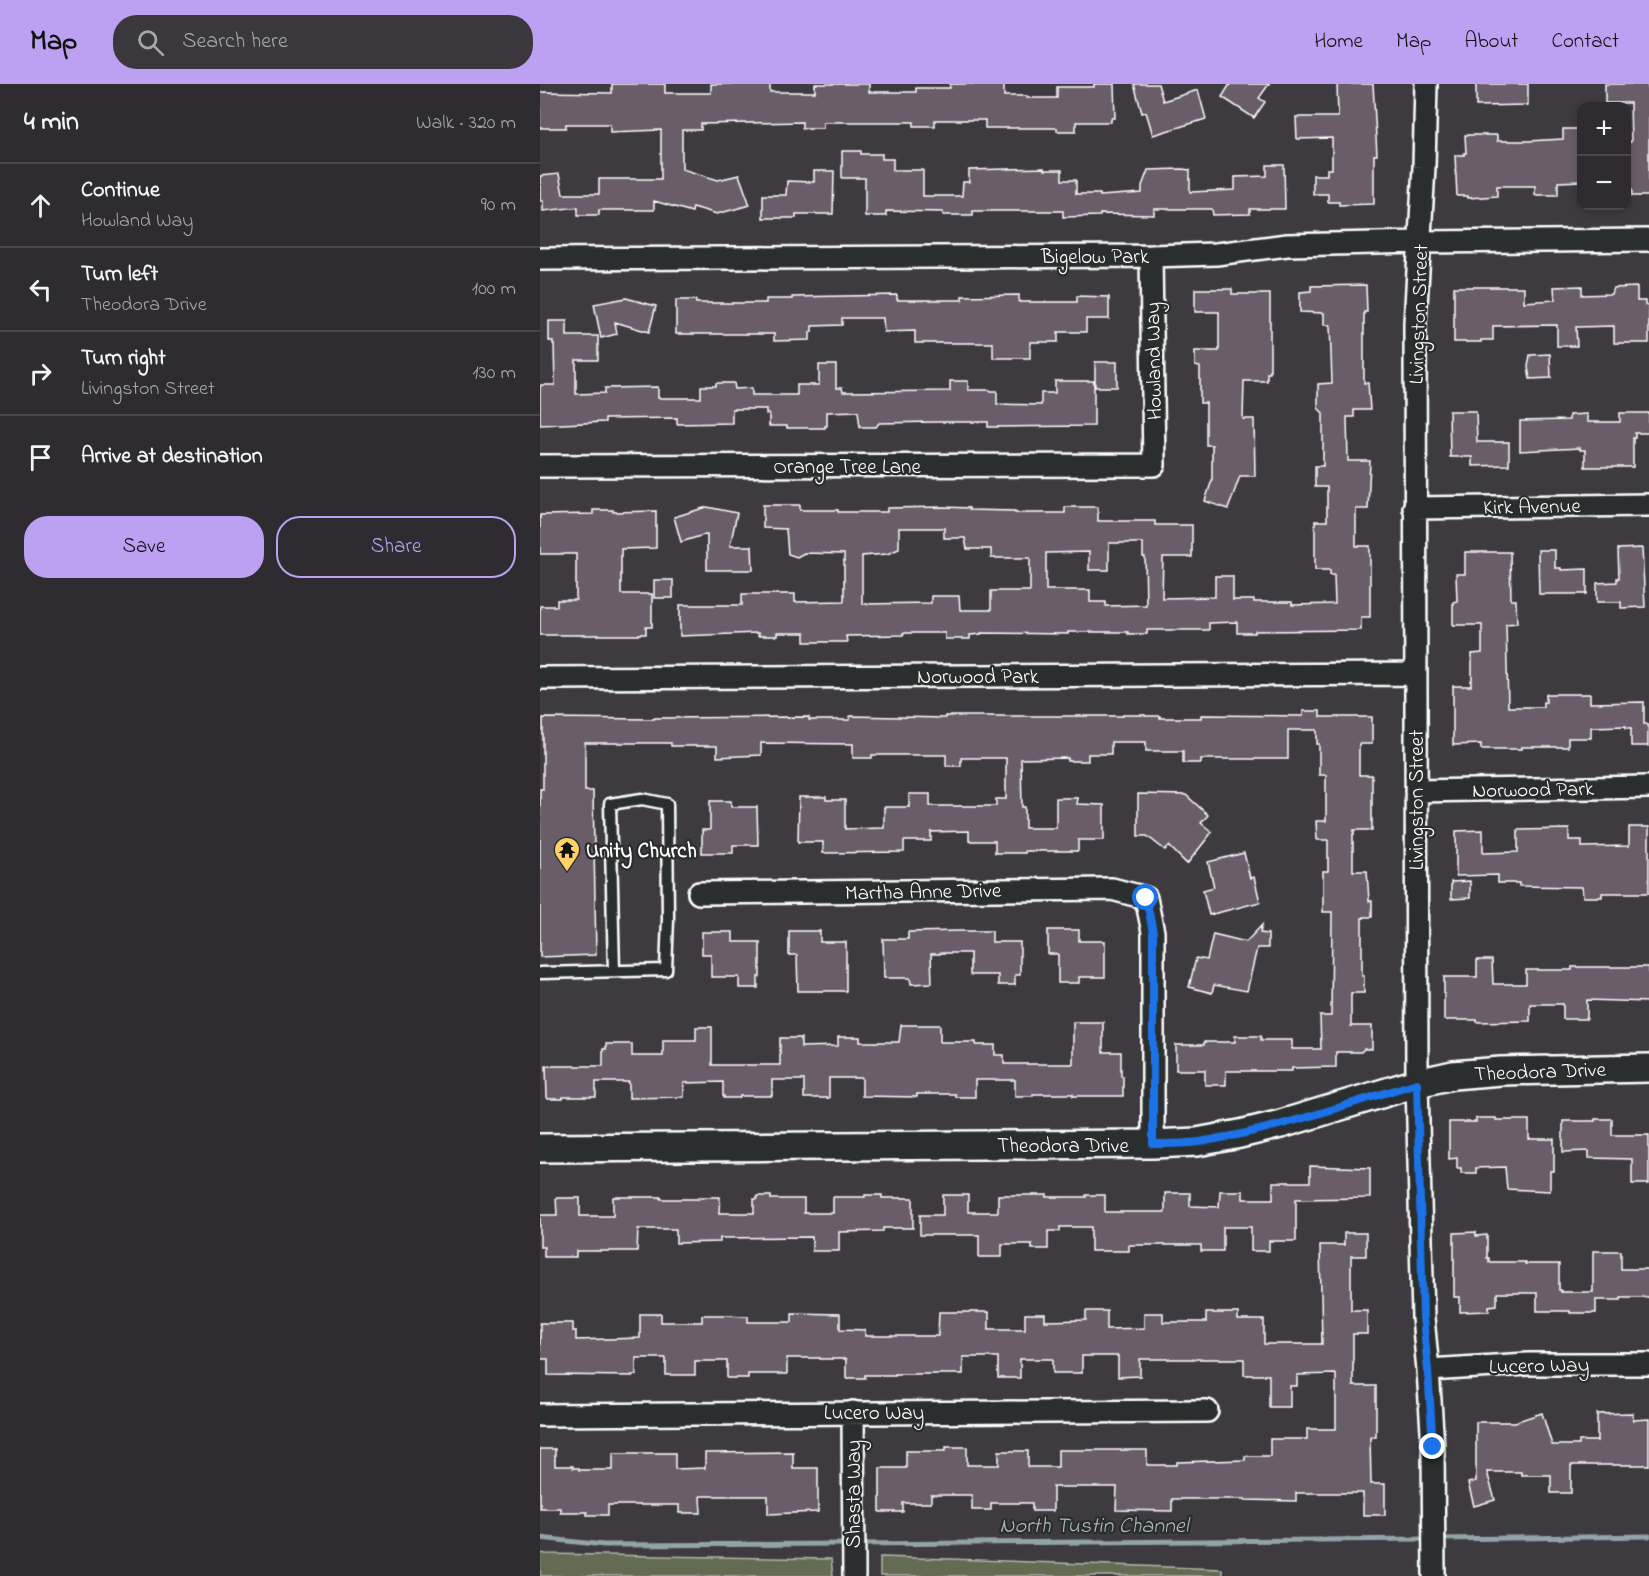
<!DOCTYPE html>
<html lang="en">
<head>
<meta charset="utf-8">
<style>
	:root { --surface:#2e2c30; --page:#3a383c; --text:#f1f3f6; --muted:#a7a7ab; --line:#49484c; --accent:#bca0f2 }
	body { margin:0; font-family:"Indie Flower",sans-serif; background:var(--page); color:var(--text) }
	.controls { position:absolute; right:18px; top:18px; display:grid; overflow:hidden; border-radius:12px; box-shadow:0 3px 9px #0003 }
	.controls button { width:54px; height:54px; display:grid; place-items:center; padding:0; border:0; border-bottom:2px solid var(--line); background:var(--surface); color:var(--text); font:30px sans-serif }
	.stop { position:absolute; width:18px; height:18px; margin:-14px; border:4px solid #1a73e8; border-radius:50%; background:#fff }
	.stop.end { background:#1a73e8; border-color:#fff; box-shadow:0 2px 6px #0008 }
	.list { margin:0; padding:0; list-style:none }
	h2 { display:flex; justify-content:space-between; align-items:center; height:78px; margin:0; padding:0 24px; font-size:26px }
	h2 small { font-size:20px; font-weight:400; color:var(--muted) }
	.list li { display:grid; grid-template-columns:39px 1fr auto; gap:18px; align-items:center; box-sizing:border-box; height:84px; padding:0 24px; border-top:2px solid var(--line) }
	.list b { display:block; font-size:22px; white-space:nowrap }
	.list p { margin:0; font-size:20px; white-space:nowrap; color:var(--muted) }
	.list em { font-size:20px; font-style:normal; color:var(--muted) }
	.actions { display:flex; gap:12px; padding:18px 24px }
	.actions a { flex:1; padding:14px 0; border:2px solid var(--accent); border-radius:24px; text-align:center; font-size:21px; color:var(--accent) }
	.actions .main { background:var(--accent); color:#111 }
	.icon { flex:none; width:33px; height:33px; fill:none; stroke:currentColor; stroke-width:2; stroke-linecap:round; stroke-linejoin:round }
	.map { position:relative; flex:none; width:1109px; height:1492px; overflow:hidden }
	header { display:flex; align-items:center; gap:36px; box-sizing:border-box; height:84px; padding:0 30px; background:var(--accent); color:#111 }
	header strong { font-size:28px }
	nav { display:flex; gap:33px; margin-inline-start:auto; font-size:21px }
	.search { width:420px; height:54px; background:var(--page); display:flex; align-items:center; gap:15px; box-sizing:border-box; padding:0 21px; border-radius:24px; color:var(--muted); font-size:22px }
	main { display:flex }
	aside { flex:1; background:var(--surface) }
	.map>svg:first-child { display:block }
	.green { fill:#646c53; stroke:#b2b6a9; stroke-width:1.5 }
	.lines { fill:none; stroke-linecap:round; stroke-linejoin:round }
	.stream { stroke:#92a4a7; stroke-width:5 }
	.building { fill:#6b5d6b; stroke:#fff; stroke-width:1.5; fill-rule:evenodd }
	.service-casing { stroke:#fff; stroke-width:15 }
	.minor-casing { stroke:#fff; stroke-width:26 }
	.tertiary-casing { stroke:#fff; stroke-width:32 }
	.service { stroke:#2a2d2e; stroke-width:10 }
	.minor { stroke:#2a2d2e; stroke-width:21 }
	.tertiary { stroke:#2a2d2e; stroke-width:27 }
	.route { stroke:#1a73e8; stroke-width:8 }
	.labels { text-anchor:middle; stroke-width:4.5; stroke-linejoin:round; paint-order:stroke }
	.street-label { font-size:21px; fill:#fff; stroke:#2a2d2e }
	.poi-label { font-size:21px; font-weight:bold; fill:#fff; stroke:#2a2d2e; text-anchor:start }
	.water-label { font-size:22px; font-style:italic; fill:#aebbbd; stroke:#2a2d2e }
</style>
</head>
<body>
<header>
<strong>Map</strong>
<div class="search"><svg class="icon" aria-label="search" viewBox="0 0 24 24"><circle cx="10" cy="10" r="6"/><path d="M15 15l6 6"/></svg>Search here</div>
<nav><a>Home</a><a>Map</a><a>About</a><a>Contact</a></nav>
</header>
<main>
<aside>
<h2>4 min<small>Walk · 320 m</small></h2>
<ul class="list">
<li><svg class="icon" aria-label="ahead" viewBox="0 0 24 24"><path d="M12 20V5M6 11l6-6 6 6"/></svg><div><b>Continue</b><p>Howland Way</p></div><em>90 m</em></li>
<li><svg class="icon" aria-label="left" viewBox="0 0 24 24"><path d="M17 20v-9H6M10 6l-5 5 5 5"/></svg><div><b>Turn left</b><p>Theodora Drive</p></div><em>100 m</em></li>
<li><svg class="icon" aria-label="right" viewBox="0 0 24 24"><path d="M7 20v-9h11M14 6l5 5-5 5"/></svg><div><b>Turn right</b><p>Livingston Street</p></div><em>130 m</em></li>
<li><svg class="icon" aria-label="arrive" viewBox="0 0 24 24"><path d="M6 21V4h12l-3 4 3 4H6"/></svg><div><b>Arrive at destination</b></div></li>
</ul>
<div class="actions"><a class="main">Save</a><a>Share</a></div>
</aside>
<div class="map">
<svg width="1109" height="1492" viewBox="0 0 1109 1492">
	<rect width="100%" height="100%" fill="#3e3b40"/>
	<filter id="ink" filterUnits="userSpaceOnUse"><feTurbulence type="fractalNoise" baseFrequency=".0167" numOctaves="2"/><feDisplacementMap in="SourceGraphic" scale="12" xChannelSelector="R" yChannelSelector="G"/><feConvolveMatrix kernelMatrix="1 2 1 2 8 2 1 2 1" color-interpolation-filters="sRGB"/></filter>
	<g filter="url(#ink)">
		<path class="green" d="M0 1469 6 1470 291 1475 293 1492H0Z
			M340 1473 411 1475 682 1485V1492H340Z"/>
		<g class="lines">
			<path class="stream" d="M0 1454 64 1461 310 1460
				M898 1455 1109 1452
				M319 1460 889 1455"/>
		</g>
		<path class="building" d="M72 0H125V9H171V0H230V8H275V0H329V8H376V4H410V0H464V12H487V14H517V3H554V0H574L575 34H571V38H536V47H517V44H445V36H395V42H374V38H283V44H262V38L161 40V46H142V85L178 96 199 91 210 121 177 130 153 123 152 128 114 117V126H59V131H38V123L3 127V117H0V92L19 90 23 110H59V95H121V46L70 48V40H26V44H0V8L72 9Z
			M594 0H618L623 17 658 6 666 35 613 51 606 28 602 29Z
			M690 0H729L719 14 725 18 714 34 682 13Z
			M797 0H833L837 71H834V120L799 121V118H788V110H773V91H787V85H792V54L757 55 756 33H798Z
			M936 0H988V21L936 22Z
			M1065 0H1107L1109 7V112H1092V106H1086V58H1091L1090 19H1065Z
			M1023 45H1041V97L1018 98V111H995V102H957V112L928 114V112H917L915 71H924V69H926L925 51H957V57H988L1023 55Z
			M302 67H321V70H342V75H353V86H383V112H422L423 98H429V86L504 84V86H522V96H536V110H560V112L602 109V102L608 86 642 85 650 86V108L695 106V93L727 92V81H744L745 125H710V130L673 131 672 125H614V131L560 130V132L523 133V127H433V131H403V128L346 127V132H325V94H302Z
			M274 87H294L293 130H256V134H223V111H246L247 97 274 98Z
			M826 201 827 228H824V299H828L830 326H814V333H807L808 377H830L828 425H816V462H830V533H821V546L715 547V549H697V538L669 539V546H607V550H588V548H528V550L441 549V550L430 551V555H405V549H363V551L306 552 307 558H265V549H237V552H218V549L140 552V521H202V510H255V518L304 517V470L264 469 257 473 248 470 246 445 223 444V421H260V426H298V428H347V424L404 423 429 424V426L475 427V429H525V423H558V437H615V441H652V473H623L622 514 675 513V492H693V516H714V518H752V521L795 520 794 491H790V486H775V437H787V403H775V382H783V329L778 324V300L792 299 790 241H784V229L760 228V208L771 207V202ZM359 444H404V454H425L427 465H451V474H490V507H451V526H420L419 512H391V519L322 520V472L347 470 359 465ZM569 459H603V473H605L606 521 566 522V518H550V506H506V469L549 468V486H569Z
			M1042 202V211L1071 210 1073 204 1097 203V217H1105V221H1109V259H1074V242L1036 243 1037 262H1017V241L953 242V256H941V258H914V203H984V218L1015 216 1014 203Z
			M655 205H692V210H730V289H727V297H704L703 335H714L715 392H700L688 425 665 417 672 396V361H666V319H660V283L655 282V267H679V228H655Z
			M357 211V216H422V212L479 211V218H537V212L569 213V235H546V248H518V258H490V274H453V259H375V247L344 248 343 234H302V241L272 242V248H270V256L234 257V250H136V216H156V219H226V215H252V213Z
			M86 214 116 222 109 248 75 238 77 250 61 254 54 220Z
			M9 237H27V252H58V276H36V310L65 309V304L118 303V314H161V302H176V299H194L195 305 212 304V311H257V301H279V281H296V304H302L303 308 410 307V297H428V306H450V307H457V320L501 321V309H515V297H554V342L448 343V338H396L339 339 336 343H320L318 327 287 328V342H285V344H247V342H229V330H226V325H192V339L137 340V334L65 335V338L0 341V304L1 301H15L14 260H13V257H9Z
			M1010 270 1011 294 990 295 988 283 990 271Z
			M555 278H577V303H555Z
			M909 327H936L937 358H969V381L932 382V373H910Z
			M1080 329H1109V349H1095V354H1093V383H1045V366H1040V364L980 367V337L1029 336V331L1047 330V338H1080Z
			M167 423 197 429 190 462H212L213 486H167V450L141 458 134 433Z
			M53 426H73V428L116 427V464L81 465V510H112V543H106V550H99V551H0V522H17V516H36V470H0V431L53 430Z
			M1102 464 1105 523 1081 524V518H1057V499L1077 498V494H1079L1078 465Z
			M998 466H1015V484H1021V486L1047 485V510H999Z
			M925 468H970L971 516H976L977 539 966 540 968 623H1003V618H1006V610H1050V619L1104 618V640H1108V662H1091V644H1086V642L1051 643V654H1028V663H982V665H941V660L913 661V602H931V597H932V570L942 569V541H913V518L917 517 916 490H925Z
			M114 496H133V514H114Z
			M763 627H780V633H832V660H819V691H832V746H814V750H813V787H827L829 817H832V833H824V834H822V892H824V909H811V942H832V965H824L821 968H796V983L752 984V987H686V1001H665V986H636V961H664V958H695V952H721V956H752V965H781L780 932H791L792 828H783V787H788V756H777L776 737H786V691H779V660H777V646H748V675H661V679H643V667H606V658H571V670H548V677H528V674L481 675 482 723H485V744H516V714H538L537 720 564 721V756H538V767H485V769H455V757H429V747L391 748V757H364V768L283 769V758H258L259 713H286V716H305V745L344 744V723H369V710H390V722H456V715H466V674H421V682H406V671H332V674H313V660L221 659V671L177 673V662H131V659H45V707H53L56 871 0 873V705H3V634L114 635V634L269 633V636H310V632L405 634V632H583V631H605V632H620V634H661V631L763 632Z
			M598 710 646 711 668 731 661 739 672 748 647 780 629 762 625 766 607 752H598Z
			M170 717H191V723H217L218 761H193V769H162V746H170Z
			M1089 743H1109V809H1062V813H1043L1042 803 979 802V799H958V791L916 792V747L943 746V769L978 768V746L1029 745V756H1042V763L1089 762Z
			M704 769 710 794 714 793 720 818 669 831 663 806 674 803 668 778Z
			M930 797V814L911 815V798Z
			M722 841 720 849 728 850V864H717L707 907 674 901 672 909 649 903 656 874 667 876 673 850 706 858Z
			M508 846H539V857H565V893H539V899H518V870H508Z
			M249 847H280V858H306V907H258L257 871H249Z
			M421 847H452V858H480V891H475V901H458V891H430V869H400V870H391L392 899 371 900 370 894H344L343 855H368V848Z
			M162 848H193V858H220V893H218V904H199V893H171V870H162Z
			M937 876H952L953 900H986V886H1032V883H1109V918L1047 916V935H1023V920H990V937L937 938V936H904V893H937Z
			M533 938H563V968H581V992H583V1012H533V1010H493V1012H475V996H435V1013H415V1010H377V1013L322 1012V994H289V1014H264V996H232V1012H200V1014H184V1012H183V998L144 999V1013L89 1014V998H56V1013H23V1015H8L7 1013 6 982H63V965H66V960H92V972H123V956H156V943H172V981H240V954H261V963L298 962V953H320V958H359L361 941H400V958H436V961H455V971H464V980H533Z
			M936 1034H956V1036H989V1055H1014V1087H1010V1107L967 1105 965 1083 936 1084V1089H921V1084H917V1074L909 1075V1038H936Z
			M1055 1035H1072V1051H1109V1100H1092V1075L1049 1074V1067L1023 1068V1037H1055Z
			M770 1082 830 1084V1114L756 1115V1157H729V1167H711V1143H683V1167H661V1161H589V1167H551V1143H520V1147H508V1165H492V1160H462V1173H439V1151H380V1131H403V1111H428V1128H458V1111H507V1113H546V1111H565V1128H625V1109H650V1122L679 1123 680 1107H703V1115H733V1098H770Z
			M325 1111H342V1114H373V1144H343V1147L299 1148V1167H272V1153L180 1154V1158L136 1159V1145H98L97 1167H36V1173H4V1163H0V1131H17L16 1114H40V1132H73V1113H121V1115H159V1113H180L179 1129H214V1115H217V1112H231V1115H264V1129H293V1113H325Z
			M936 1148V1152L947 1151V1174H949V1178H985V1180H1019V1206H1021V1208H1053V1167H1081V1185H1109V1213H1081V1216H1056V1229H1030V1227H997V1209H957V1221L949 1222V1227L920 1228V1213H914V1149Z
			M804 1149H826V1172H811V1226H827V1250H813V1302H836V1353H830L831 1400H845V1431H823V1409H756V1417L705 1416V1415H632V1427L576 1426 577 1403H513V1427H492V1419H451V1426H432V1411H391V1419H363V1428H340V1384H366V1367H406V1363H427V1381H459V1367H488V1383H518V1366H607V1381H637V1378L705 1376V1372H730V1355H767V1345H796V1290L757 1291V1302H750V1323H729V1291H704V1275H600V1292L578 1293V1272H542V1289H513V1275H480V1294H458V1273H423V1290H355V1291H325V1294H306V1275H280V1274H247V1290H208V1294H187V1277H155V1291H126V1274H96V1291H92V1292L8 1291V1275H0V1239H33V1247H36V1256L100 1254V1230H121V1238H162V1231H182L208 1232V1238H252V1229L300 1230V1245L325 1246V1252H398L399 1228H449V1245H485V1230H505V1237L546 1236V1227H567V1245L604 1244V1229H623V1238H666V1229H698V1236H724V1260H782L780 1161H804Z
			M1002 1329 1012 1361H1039V1357H1057V1330L1093 1329V1336L1109 1335V1381H1031V1409H1011V1391H981V1388H947L955 1416 934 1422 928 1399 936 1397V1338H975Z
			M0 1365H15V1382H33V1384H39V1386H73V1369H135V1385L165 1384V1369L253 1368V1384H278V1428L228 1430V1412H160L161 1429H139V1421H68V1431H47V1428H20V1424H0Z"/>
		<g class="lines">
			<defs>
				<path id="service" d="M0 889 126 886 128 835 127 720 102 715 70 720 74 887"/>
				<path id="minor" d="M886 0 884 83 875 239 877 999 883 1234 888 1286 893 1363 894 1492
					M0 175 611 172 676 170 747 161 880 158 1109 156
					M0 382 614 381 611 172
					M874 424 1109 421
					M0 594 875 590
					M876 707 1109 703
					M159 809 572 805 606 814 613 848V1060
					M888 1286 988 1280H1109
					M313 1328 314 1492
					M0 1331 667 1327"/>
				<path id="tertiary" d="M0 1064 613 1060 657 1058 700 1050 741 1040 877 999 913 991 961 987 1109 984"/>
			</defs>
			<use href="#service" class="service-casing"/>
			<use href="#minor" class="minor-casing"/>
			<use href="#tertiary" class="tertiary-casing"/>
			<use href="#service" class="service"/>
			<use href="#minor" class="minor"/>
			<use href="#tertiary" class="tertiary"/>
		</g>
	</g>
	<g class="lines" filter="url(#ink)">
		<path class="route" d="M606 814 613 848V1060C628 1060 644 1060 659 1058 733 1047 805 1021 877 999L883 1234 888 1286 893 1363"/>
	</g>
	<defs>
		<symbol id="temple-pin" viewBox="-11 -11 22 30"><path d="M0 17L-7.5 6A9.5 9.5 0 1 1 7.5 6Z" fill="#ffd166" stroke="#2a2d2e"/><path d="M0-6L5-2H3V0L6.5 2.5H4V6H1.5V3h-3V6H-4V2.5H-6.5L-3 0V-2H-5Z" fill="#111"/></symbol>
	</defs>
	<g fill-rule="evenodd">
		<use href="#temple-pin" x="12" y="751" width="30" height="40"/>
	</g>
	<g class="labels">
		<g class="street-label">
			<text x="555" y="179">Bigelow Park</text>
			<text transform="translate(878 230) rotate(-88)" y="7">Livingston Street</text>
			<text transform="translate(613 277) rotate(-91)" y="7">Howland Way</text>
			<text x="307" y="389">Orange Tree Lane</text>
			<text transform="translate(992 422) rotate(-1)" y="7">Kirk Avenue</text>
			<text x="438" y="599">Norwood Park</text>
			<text transform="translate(993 705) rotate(-1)" y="7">Norwood Park</text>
			<text transform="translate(876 716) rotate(-90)" y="7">Livingston Street</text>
			<text transform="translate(383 807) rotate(-1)" y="7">Martha Anne Drive</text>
			<text transform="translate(1000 987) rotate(-2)" y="7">Theodora Drive</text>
			<text x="523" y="1068">Theodora Drive</text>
			<text transform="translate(999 1281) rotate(-1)" y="7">Lucero Way</text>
			<text x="334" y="1335">Lucero Way</text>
			<text transform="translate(313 1410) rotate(-90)" y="7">Shasta Way</text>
		</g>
		<g class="poi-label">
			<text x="46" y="773">Unity Church</text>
		</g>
		<g class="water-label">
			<text x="554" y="1448">North Tustin Channel</text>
		</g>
	</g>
</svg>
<div class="controls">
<button>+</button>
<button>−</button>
</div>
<div class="stop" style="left:606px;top:814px"></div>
<div class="stop end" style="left:893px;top:1363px"></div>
</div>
</main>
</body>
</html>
